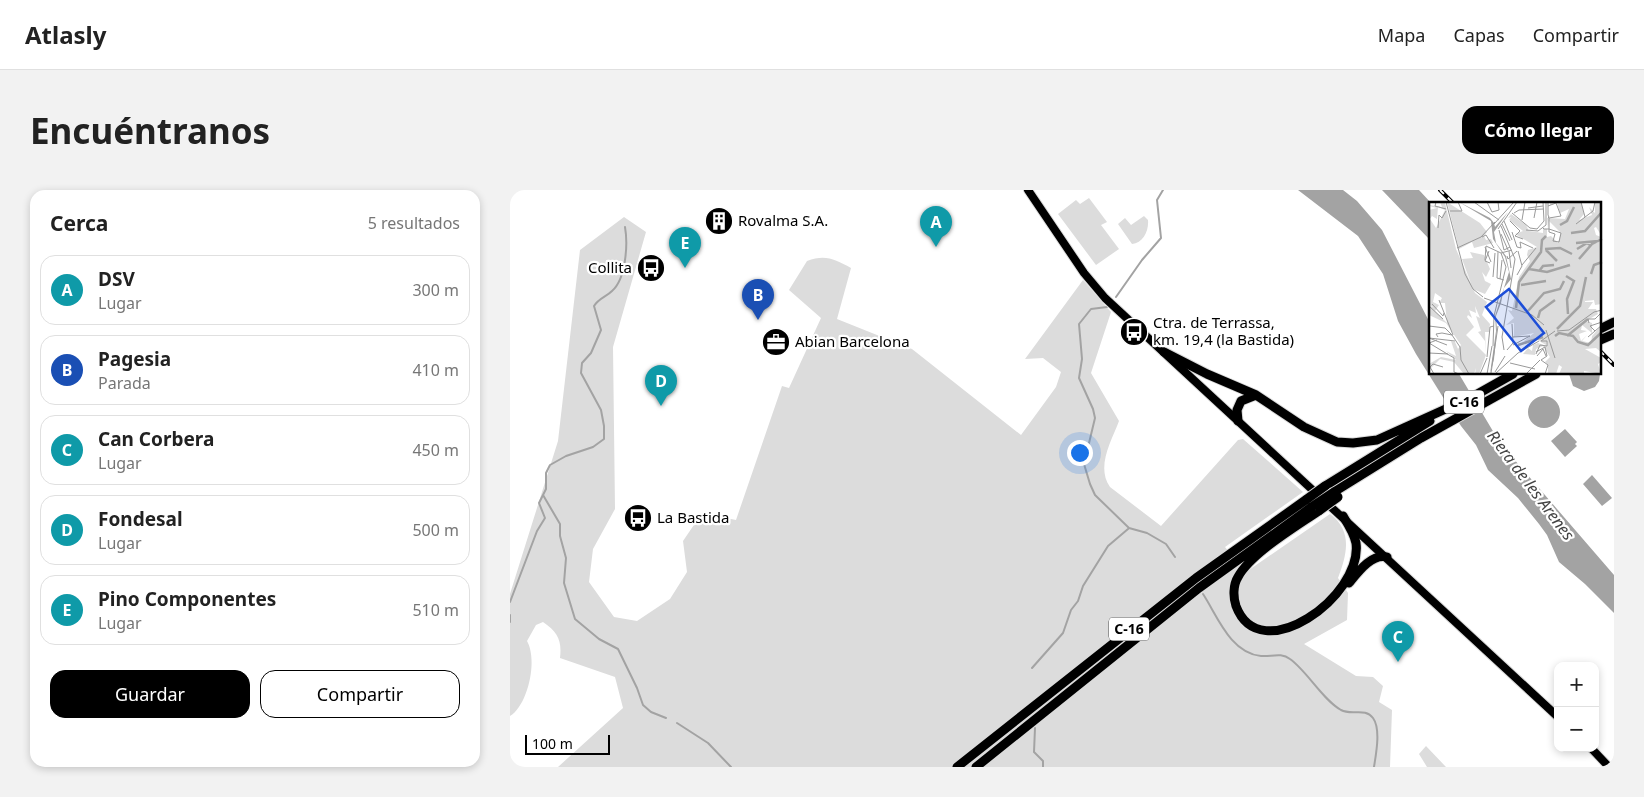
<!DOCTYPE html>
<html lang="es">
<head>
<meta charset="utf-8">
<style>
	:root { --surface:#fff; --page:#f2f2f2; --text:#222; --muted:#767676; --line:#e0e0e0; --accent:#000 }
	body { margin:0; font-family:"Noto Sans",sans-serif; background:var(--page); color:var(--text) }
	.controls { position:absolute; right:15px; bottom:15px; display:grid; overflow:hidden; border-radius:10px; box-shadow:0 2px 8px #0003 }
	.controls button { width:45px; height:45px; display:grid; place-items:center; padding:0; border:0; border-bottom:1px solid var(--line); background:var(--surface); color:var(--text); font:25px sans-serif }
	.scale { position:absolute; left:15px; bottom:12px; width:85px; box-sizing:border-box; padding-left:5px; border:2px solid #000; border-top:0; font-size:14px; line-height:18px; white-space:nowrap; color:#000; -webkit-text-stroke:4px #fff; paint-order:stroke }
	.you { position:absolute; left:569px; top:262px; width:18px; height:18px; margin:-12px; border:4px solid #fff; border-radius:50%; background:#1a73e8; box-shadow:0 0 0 8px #1a73e833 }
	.badge { display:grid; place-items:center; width:32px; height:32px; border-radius:50%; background:var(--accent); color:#fff; font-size:16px; font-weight:700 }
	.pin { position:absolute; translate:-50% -41px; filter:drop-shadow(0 1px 2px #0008) }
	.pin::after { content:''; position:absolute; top:26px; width:18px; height:15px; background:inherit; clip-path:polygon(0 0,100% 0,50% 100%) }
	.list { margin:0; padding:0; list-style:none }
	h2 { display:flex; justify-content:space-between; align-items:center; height:65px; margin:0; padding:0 20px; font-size:21px }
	h2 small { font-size:16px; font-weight:400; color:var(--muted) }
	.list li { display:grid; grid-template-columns:32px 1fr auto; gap:15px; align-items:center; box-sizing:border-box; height:70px; margin:0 10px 10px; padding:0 10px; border:1px solid var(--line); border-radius:15px }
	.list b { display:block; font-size:19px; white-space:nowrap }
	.list p { margin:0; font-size:16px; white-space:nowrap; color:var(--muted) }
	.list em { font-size:16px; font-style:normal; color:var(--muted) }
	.actions { display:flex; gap:10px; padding:15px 20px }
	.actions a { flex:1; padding:11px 0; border:1px solid var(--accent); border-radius:15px; text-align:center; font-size:18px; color:var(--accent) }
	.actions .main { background:var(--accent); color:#fff }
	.map { position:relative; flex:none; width:1104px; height:577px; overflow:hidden; border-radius:15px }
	header { display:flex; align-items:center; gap:30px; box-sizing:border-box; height:70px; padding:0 25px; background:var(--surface); border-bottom:1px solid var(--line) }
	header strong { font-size:24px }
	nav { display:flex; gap:28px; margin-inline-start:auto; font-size:18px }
	.intro { display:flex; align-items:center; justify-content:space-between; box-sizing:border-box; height:120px; padding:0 30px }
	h1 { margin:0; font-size:35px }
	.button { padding:12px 22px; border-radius:15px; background:var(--accent); color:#fff; font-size:18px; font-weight:700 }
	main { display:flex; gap:30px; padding:0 30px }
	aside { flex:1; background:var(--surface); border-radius:15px; box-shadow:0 2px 8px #0003 }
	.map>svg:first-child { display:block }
	.green { fill:#dcdcdc }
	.water { fill:#a3a3a3 }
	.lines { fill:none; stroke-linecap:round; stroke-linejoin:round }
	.stream { stroke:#a3a3a3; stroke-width:2 }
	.major-casing { stroke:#dbdbdb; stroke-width:10 }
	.highway-casing { stroke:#dbdbdb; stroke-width:11 }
	.major { stroke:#000; stroke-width:8 }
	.highway { stroke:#000; stroke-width:9 }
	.rail-casing { stroke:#000; stroke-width:4 }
	.rail { stroke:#fff; stroke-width:2; stroke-dasharray:5.5; stroke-linecap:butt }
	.highway-bridge-casing { stroke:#dbdbdb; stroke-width:11; stroke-linecap:butt }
	.highway-bridge { stroke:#000; stroke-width:9 }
	.labels { text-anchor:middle; stroke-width:4.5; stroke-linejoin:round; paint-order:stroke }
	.shield { fill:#fff; stroke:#4c4c4c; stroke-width:1 }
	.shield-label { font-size:14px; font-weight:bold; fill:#000 }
	.poi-label { font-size:15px; fill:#000; stroke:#fff; text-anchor:start }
	.water-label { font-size:16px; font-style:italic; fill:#444; stroke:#fff }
	.inset-river { fill:none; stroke:#a3a3a3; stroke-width:2.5 }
	.inset-road { fill:none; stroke:#999; stroke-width:1 }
	.view { fill:#1d4ed8; fill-opacity:0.15; stroke:#1d4ed8; stroke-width:2.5 }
	.inset-edge { fill:none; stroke:#000; stroke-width:2.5 }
</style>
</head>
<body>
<header>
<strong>Atlasly</strong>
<nav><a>Mapa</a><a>Capas</a><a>Compartir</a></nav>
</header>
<div class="intro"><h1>Encuéntranos</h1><a class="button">Cómo llegar</a></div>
<main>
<aside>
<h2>Cerca<small>5 resultados</small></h2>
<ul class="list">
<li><span class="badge" style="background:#0f9aa8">A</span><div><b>DSV</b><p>Lugar</p></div><em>300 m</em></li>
<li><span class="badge" style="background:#1a4fb4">B</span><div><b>Pagesia</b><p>Parada</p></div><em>410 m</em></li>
<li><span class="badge" style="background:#0f9aa8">C</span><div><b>Can Corbera</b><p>Lugar</p></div><em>450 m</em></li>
<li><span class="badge" style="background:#0f9aa8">D</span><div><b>Fondesal</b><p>Lugar</p></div><em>500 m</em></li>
<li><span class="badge" style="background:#0f9aa8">E</span><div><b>Pino Componentes</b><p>Lugar</p></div><em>510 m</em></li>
</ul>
<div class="actions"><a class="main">Guardar</a><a>Compartir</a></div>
</aside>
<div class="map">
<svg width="1104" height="577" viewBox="0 0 1104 577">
	<rect width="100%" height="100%" fill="#fff"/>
	<path class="green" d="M579 8 597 32 591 35 609 59 586 75 548 24 566 10 570 14Z
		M634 26 638 30C639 41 633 53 622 54L608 34 615 28 621 35Z
		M114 27 136 42 103 157 105 319 83 359 79 392 104 427 127 431 160 409 177 382 173 351 192 323 226 330 272 196 279 198 311 128 279 100 297 71C315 64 325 69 341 78L327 129 402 159 511 245 546 197 551 182 533 168 515 169 573 90 601 122 581 183 609 231C601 252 586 277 600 297L651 336 728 250 733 249 793 302 715 357 736 382 820 324C843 341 837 364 828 388L838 403 837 430 794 454 846 486 863 487 873 496 869 512 882 520 880 577H48L113 518 105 487 50 468C52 451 48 442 33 432L26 435 17 451C28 470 18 515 0 526V404L48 251 70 60Z
		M916 556 936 577H917L909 564Z"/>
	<path class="water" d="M788 0H833L847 11 872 40 920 133V184H949L990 253 1104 385V423L1075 394 1049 372 1037 345 1029 334 1008 308 978 280 966 255 951 236 906 164 888 131 873 84 848 46Z
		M872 0H909L922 14H920V50Z
		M1059 184H1090L1089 191 1085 197 1074 201 1063 196Z
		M1018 222a16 16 0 1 1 32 0a16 16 0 1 1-32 0Z
		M1055 239 1067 252 1065 254 1067 256 1055 267 1041 251Z
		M1082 285 1102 308 1092 316 1073 294Z"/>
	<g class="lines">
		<path class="stream" d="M606 107 632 70 651 48 647 10 653 0
			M597 117 581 119 569 134 572 169 569 188 583 219 585 228 574 274 580 294 585 305 619 338 637 343 656 354 665 367
			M33 305 50 334V346L56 368 54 393 65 429 89 449 108 459 127 498 133 515 141 522 156 528
			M693 404C707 425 720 463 751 466 761 467 771 462 780 469 797 481 812 509 831 520 842 526 855 517 863 528 871 539 866 564 864 577
			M0 412 27 341 35 328 29 313 36 299V283L40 275 56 266 83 257 94 249V236L91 220 71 183 72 173 81 163 91 140 84 116C89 108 96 107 102 101 116 89 118 54 115 37
			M0 425V432
			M522 478 553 443 561 420 568 411 573 396 598 356 618 339
			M167 533 198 553 221 577
			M525 538 524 562 533 571V577"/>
		<defs>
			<path id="major" d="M518 0 574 83 595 108 1048 527
				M1081 558 1099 577"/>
			<path id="highway" d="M1090 139 1104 132
				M1090 150 1104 144
				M654 162 697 184 746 205 794 237 827 252 843 253 867 250 960 208
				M955 211 1003 184
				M728 231 727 220 731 211 746 205
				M815 296 920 231
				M824 302 911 248 1026 184
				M810 320C787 336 741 363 728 387 723 395 723 407 726 416 750 480 853 406 846 353 844 343 838 334 833 326
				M839 393C848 382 862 363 877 367
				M447 577 686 388 797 309
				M466 577 689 398 803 316"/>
		</defs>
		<use href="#major" class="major-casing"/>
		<use href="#highway" class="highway-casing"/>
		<use href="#major" class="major"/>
		<use href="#highway" class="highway"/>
		<defs>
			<path id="rail" d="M930 0 944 14
				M1090 161 1104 175"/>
		</defs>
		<use href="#rail" class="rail-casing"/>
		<use href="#rail" class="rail"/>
		<defs>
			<path id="highway-bridge" d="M797 309 815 296
				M803 316 824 302
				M810 320 828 307"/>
		</defs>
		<use href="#highway-bridge" class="highway-bridge-casing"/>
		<use href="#highway-bridge" class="highway-bridge"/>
	</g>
	<defs>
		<symbol id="building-disc" viewBox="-11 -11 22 22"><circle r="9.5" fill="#000" stroke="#fff"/><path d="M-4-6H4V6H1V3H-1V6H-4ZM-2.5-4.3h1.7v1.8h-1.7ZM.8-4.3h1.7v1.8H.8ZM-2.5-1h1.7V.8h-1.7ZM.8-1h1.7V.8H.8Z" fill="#fff"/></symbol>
		<symbol id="bus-disc" viewBox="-11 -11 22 22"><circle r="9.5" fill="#000" stroke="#fff"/><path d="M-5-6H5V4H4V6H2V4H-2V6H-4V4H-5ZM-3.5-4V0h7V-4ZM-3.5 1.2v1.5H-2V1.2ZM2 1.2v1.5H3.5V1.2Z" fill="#fff"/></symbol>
		<symbol id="office-disc" viewBox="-11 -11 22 22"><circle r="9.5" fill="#000" stroke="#fff"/><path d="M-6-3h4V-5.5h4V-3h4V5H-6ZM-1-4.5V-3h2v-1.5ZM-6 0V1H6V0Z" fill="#fff"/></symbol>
	</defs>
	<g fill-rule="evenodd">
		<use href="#building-disc" x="193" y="15" width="32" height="32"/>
		<use href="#bus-disc" x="125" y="62" width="32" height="32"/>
		<use href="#bus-disc" x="608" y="126" width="32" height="32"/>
		<use href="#office-disc" x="250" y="136" width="32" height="32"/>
		<use href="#bus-disc" x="112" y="312" width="32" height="32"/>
	</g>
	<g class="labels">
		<g class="shield">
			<rect x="934" y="200.5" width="40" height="23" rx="4"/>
			<rect x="599" y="427.5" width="40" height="23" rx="4"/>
		</g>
		<g class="shield-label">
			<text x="954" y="217">C-16</text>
			<text x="619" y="444">C-16</text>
		</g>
		<g class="poi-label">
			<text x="228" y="36">Rovalma S.A.</text>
			<text x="122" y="83" text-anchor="end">Collita</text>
			<text x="643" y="138">Ctra. de Terrassa,<tspan x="643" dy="17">km. 19,4 (la Bastida)</tspan></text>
			<text x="285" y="157">Abian Barcelona</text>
			<text x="147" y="333">La Bastida</text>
		</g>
		<g class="water-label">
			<text transform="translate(1021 295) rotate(53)" y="6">Riera de les Arenes</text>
		</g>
	</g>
	<g transform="translate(919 12)">
		<rect width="172" height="172" fill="#fff"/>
		<path d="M11 0 16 1 27 47 46 91 58 100 53 113 61 122 60 130H56L57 151 56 139 49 130 52 129 47 114 51 116 46 104 47 111 40 108 43 116 39 113 38 115 45 125 37 133 57 153 50 172H46L47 166 45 172H35L25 160 11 157 0 168V162L12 155 27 158 17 149 27 154 22 139 26 140 29 147 32 143 17 121 0 113V104L5 105 0 103V8L8 6 0 4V3L13 5ZM9 5 16 8 7 26 1 17 3 14 8 17ZM6 91 13 96 10 101H16L18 121 6 109 10 103 4 100ZM18 0 51 21 58 30 55 34 57 38 62 37 64 41 45 46 43 40 30 47ZM121 0H152L155 12 150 18 163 13 160 5 166 11V0H171L173 4 172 33 167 25 165 26 167 33 172 35V102L166 103 165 98 156 99 155 93 156 100H164L159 107H167L169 112 157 119 163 121V131L153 123 152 128 158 129 150 132 152 139 158 133 153 139 162 141 163 134 172 124V150L167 146 156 147 172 156V160L169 162 172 172 155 169V172H130L133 165 130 163 127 172H119V163L116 160 121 155 114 144 107 147 106 153 94 152 99 146 103 149 104 143 109 141 118 144V139L117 143 110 139 111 136 89 144 105 131 85 135V121L77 123 85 116 79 108 83 109 90 75 101 59 98 53 99 48 108 45 86 32 94 29 80 18 82 15 79 16 82 12 97 23 100 29 114 31V27H118V35L122 34 129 41 132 31 120 19 119 27 118 16 136 17 140 7 131 11 128 1 121 3ZM41 50 55 53 61 67 57 75 53 70 56 79 62 82 56 92 44 87 33 57 44 56Z" fill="#dcdcdc" fill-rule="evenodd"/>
		<path d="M30 0 61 16 65 21 66 25 79 10 65 30 67 41 77 54 82 77 75 86 72 101 67 114 68 128 65 157 61 172 67 129 66 114 80 70 76 55 64 37 62 19Z" fill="#a3a3a3"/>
		<path class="inset-river" d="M131 23 138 19 145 5M142 31 156 29 172 11M147 41 169 39M116 47 131 46 143 52M148 47 158 41 161 43M117 48 128 59M150 57 163 42 173 37M100 67 118 70 141 63M111 68 114 64 125 63M162 72 165 63 173 60M137 74 145 79 138 97 139 112M92 83 117 79M87 106 90 80 112 50 113 38 117 34M99 109 115 91 131 87 135 79M109 116 111 109 126 98M128 127 151 104 157 75M126 134 130 131 144 134 149 140 159 143 173 130M138 134 159 117M89 143 114 135"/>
		<path class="inset-road" d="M7 0 6 4 17 7M17 0 36 72 44 87 54 95M45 0 70 18M58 0 63 10 70 8 69 0M152 0 156 15M119 4 127 1 132 14 120 16M99 6 114 4M21 9H33L29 0M83 11 101 26 108 27 115 19 114 0M85 11 90 8 115 7M105 16 108 0M93 18 96 0M75 19 83 38M81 19 91 29 86 34 94 37M65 22 85 0M73 22 81 39M147 22 164 9 166 0M72 24 86 57 73 135 75 148M9 26 10 13 13 16 17 9M114 26 115 27H120L132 31 130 40 124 39 126 32 120 30V16L119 15H120L119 13V0M69 27 88 0M70 28 75 48 81 45M97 28 109 29 117 23V0M83 30 88 45M72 32 79 48M52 35 66 20M53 35 57 33 65 46M56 45 62 60M88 45 92 46 91 40 104 46M28 46 52 35M60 49 56 59 61 61M80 49 82 66M69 50 68 76 75 78M78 54 79 57 88 49M56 58 57 44 72 51 83 48M93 63 107 46M88 73 93 64 89 49M64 75 66 51M71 77 73 58M55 96 103 113 115 123M10 98 24 133M3 102 14 114 15 111M0 104 14 117M160 121 159 117H166L173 110M0 124 16 126 23 133 31 145 32 158 40 172M117 128 126 156M128 129 140 128 165 110 173 108M166 129 161 124 173 120M9 135 7 132 13 131 23 133M159 135 173 123M0 136 26 139M0 136 18 143M8 138 0 141 25 156V170L30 172M112 139 126 129M84 143 101 134 84 135M64 144 65 114 77 65 72 51M78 148 84 141 83 122M107 150 116 145 118 154 112 158M0 151 19 152M107 152 111 143 118 144V139H112M108 154 114 147 117 154M58 155 61 125 65 124M112 158 119 163 116 172M81 161 106 167M66 170 76 154M62 171 69 124M5 172 1 165 4 162 14 165M51 172 58 156M58 172 63 144M66 172 89 151 110 139M97 172 111 158"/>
		<path class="view" d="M80 87 115 131 92 149 57 105Z"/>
		<rect width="172" height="172" class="inset-edge"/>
	</g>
</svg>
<div class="controls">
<button>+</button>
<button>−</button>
</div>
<div class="scale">100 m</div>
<div class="you"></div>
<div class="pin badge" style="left:426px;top:57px;background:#0f9aa8">A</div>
<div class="pin badge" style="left:248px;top:130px;background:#1a4fb4">B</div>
<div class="pin badge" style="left:888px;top:472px;background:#0f9aa8">C</div>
<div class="pin badge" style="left:151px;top:216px;background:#0f9aa8">D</div>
<div class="pin badge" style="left:175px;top:78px;background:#0f9aa8">E</div>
</div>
</main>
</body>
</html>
